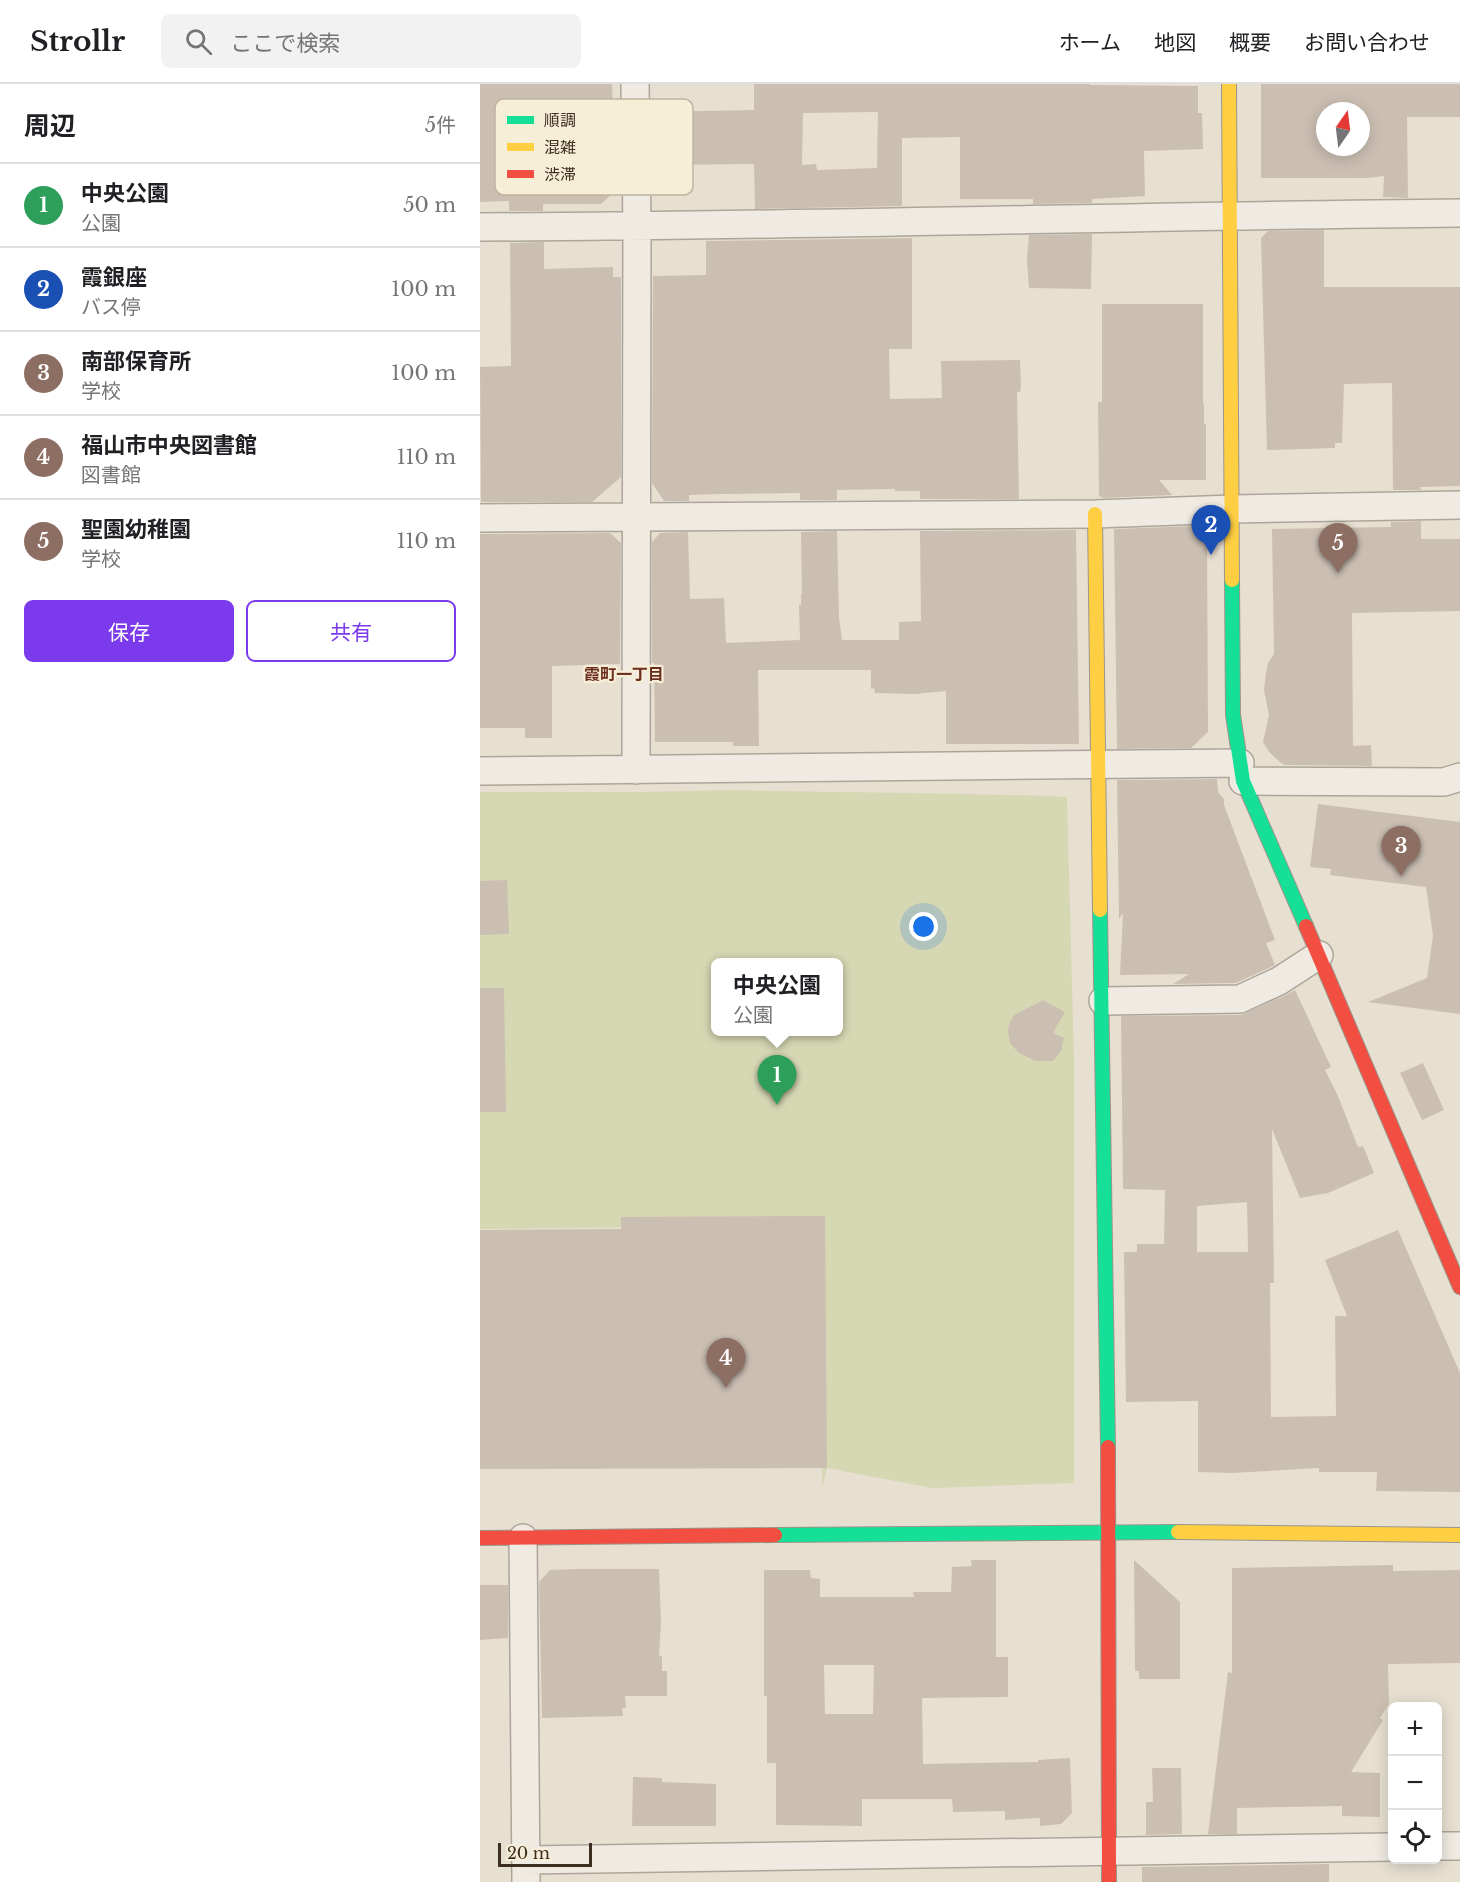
<!DOCTYPE html>
<html lang="ja">
<head>
<meta charset="utf-8">
<style>
	:root { --surface:#fff; --page:#f2f2f2; --text:#202124; --muted:#757577; --line:#e0e0e0; --accent:#7c3aed }
	body { margin:0; font-family:"Libre Baskerville","Noto Sans JP",serif; background:var(--page); color:var(--text) }
	.controls { position:absolute; right:18px; bottom:18px; display:grid; overflow:hidden; border-radius:9px; box-shadow:0 3px 15px #0003 }
	.controls button { width:54px; height:54px; display:grid; place-items:center; padding:0; border:0; border-bottom:2px solid var(--line); background:var(--surface); color:var(--text); font:30px sans-serif }
	.compass { position:absolute; left:836px; top:18px; width:54px; height:54px; border-radius:50%; background:var(--surface); box-shadow:0 3px 15px #0003; rotate:14deg }
	.scale { position:absolute; left:18px; bottom:15px; width:94px; box-sizing:border-box; padding-left:6px; border:3px solid #3d2e20; border-top:0; font-size:16px; line-height:21px; white-space:nowrap; color:#3d2e20; -webkit-text-stroke:4px #f7eed8; paint-order:stroke }
	.you { position:absolute; left:444px; top:843px; width:21px; height:21px; margin:-15px; border:4px solid #fff; border-radius:50%; background:#1a73e8; box-shadow:0 0 0 9px #1a73e833 }
	.badge { display:grid; place-items:center; width:39px; height:39px; border-radius:50%; background:var(--accent); color:#fff; font-size:20px; font-weight:700 }
	.pin { position:absolute; translate:-50% -50px; filter:drop-shadow(0 2px 3px #0008) }
	.pin::after { content:''; position:absolute; top:32px; width:21px; height:18px; background:inherit; clip-path:polygon(0 0,100% 0,50% 100%) }
	.popup { position:absolute; left:231px; top:874px; width:132px; height:78px; box-sizing:border-box; display:grid; place-content:center; border-radius:9px; background:var(--surface); filter:drop-shadow(0 2px 4px #0005); font-size:20px; white-space:nowrap; color:var(--muted) }
	.popup b { font-size:22px; color:var(--text) }
	.popup::after { content:''; position:absolute; left:50%; top:100%; margin-left:-12px; border:12px solid transparent; border-top-color:var(--surface) }
	.list { margin:0; padding:0; list-style:none }
	h2 { display:flex; justify-content:space-between; align-items:center; height:78px; margin:0; padding:0 24px; font-size:26px }
	h2 small { font-size:20px; font-weight:400; color:var(--muted) }
	.list li { display:grid; grid-template-columns:39px 1fr auto; gap:18px; align-items:center; box-sizing:border-box; height:84px; padding:0 24px; border-top:2px solid var(--line) }
	.list b { display:block; font-size:22px; white-space:nowrap }
	.list p { margin:0; font-size:20px; white-space:nowrap; color:var(--muted) }
	.list em { font-size:20px; font-style:normal; color:var(--muted) }
	.actions { display:flex; gap:12px; padding:18px 24px }
	.actions a { flex:1; padding:14px 0; border:2px solid var(--accent); border-radius:9px; text-align:center; font-size:21px; color:var(--accent) }
	.actions .main { background:var(--accent); color:#fff }
	.icon { flex:none; width:33px; height:33px; fill:none; stroke:currentColor; stroke-width:2; stroke-linecap:round; stroke-linejoin:round }
	.map { position:relative; flex:none; width:980px; height:1798px; overflow:hidden }
	header { display:flex; align-items:center; gap:36px; box-sizing:border-box; height:84px; padding:0 30px; background:var(--surface); border-bottom:2px solid var(--line) }
	header strong { font-size:28px }
	nav { display:flex; gap:33px; margin-inline-start:auto; font-size:21px }
	.search { width:420px; height:54px; background:var(--page); display:flex; align-items:center; gap:15px; box-sizing:border-box; padding:0 21px; border-radius:9px; color:var(--muted); font-size:22px }
	main { display:flex }
	aside { flex:1; background:var(--surface) }
	.map>svg:first-child { display:block }
	.green { fill:#d6d7b3; fill-rule:evenodd }
	.building { fill:#cbbfb2; fill-rule:evenodd }
	.lines { fill:none; stroke-linecap:round; stroke-linejoin:round }
	.street-casing { stroke:#ada599; stroke-width:30 }
	.fast-casing { stroke:#9c958a; stroke-width:16 }
	.slow-casing { stroke:#9c958a; stroke-width:16 }
	.jam-casing { stroke:#9c958a; stroke-width:16 }
	.street { stroke:#efebe3; stroke-width:27 }
	.fast { stroke:#16e098; stroke-width:14 }
	.slow { stroke:#ffcf43; stroke-width:14 }
	.jam { stroke:#f24e42; stroke-width:14 }
	.labels { text-anchor:middle; stroke-width:4.5; stroke-linejoin:round; paint-order:stroke }
	.neighbourhood-label { font-size:16px; font-weight:bold; fill:#6b2e1e; stroke:#f7eed8 }
	.key { fill:#f7eed8; stroke:#bfb4a1; stroke-width:1.5 }
	.key-label { font-size:16px; fill:#3d2e20 }
</style>
</head>
<body>
<header>
<strong>Strollr</strong>
<div class="search"><svg class="icon" aria-label="search" viewBox="0 0 24 24"><circle cx="10" cy="10" r="6"/><path d="M15 15l6 6"/></svg>ここで検索</div>
<nav><a>ホーム</a><a>地図</a><a>概要</a><a>お問い合わせ</a></nav>
</header>
<main>
<aside>
<h2>周辺<small>5件</small></h2>
<ul class="list">
<li><span class="badge" style="background:#2e9e5b">1</span><div><b>中央公園</b><p>公園</p></div><em>50 m</em></li>
<li><span class="badge" style="background:#1a4fb4">2</span><div><b>霞銀座</b><p>バス停</p></div><em>100 m</em></li>
<li><span class="badge" style="background:#8d6e63">3</span><div><b>南部保育所</b><p>学校</p></div><em>100 m</em></li>
<li><span class="badge" style="background:#8d6e63">4</span><div><b>福山市中央図書館</b><p>図書館</p></div><em>110 m</em></li>
<li><span class="badge" style="background:#8d6e63">5</span><div><b>聖園幼稚園</b><p>学校</p></div><em>110 m</em></li>
</ul>
<div class="actions"><a class="main">保存</a><a>共有</a></div>
</aside>
<div class="map">
<svg width="980" height="1798" viewBox="0 0 980 1798">
	<rect width="100%" height="100%" fill="#e7e0d1"/>
	<path class="green" d="M254 706C365 709 476 708 587 713L594 975V1399L452 1404 347 1384 342 1404 343 1333 340 1141 0 1145V708H165ZM236 878H358V948H236Z"/>
	<path class="building" d="M0 0H132L133 28H140V81H133L134 108 121 120H63V127H29V117L0 118Z
		M274 0H610V1L718 2V29H722L723 65 664 67 665 112 612 115V119L553 120V115H480V53L422 54V122L275 125 274 80 172 81 171 28 274 26ZM398 28 397 84 337 86 336 80 322 81 323 29Z
		M781 0H980V33H927L928 114 903 113 904 92 887 94H781ZM845 27H881V63H845Z
		M844 146V203H980V402L940 403 941 406H913L912 299 864 300 862 359H855V364L787 366 781 154 788 147Z
		M612 150 611 205 549 204 547 176 549 151Z
		M432 154V265H409L410 315 462 314 461 277 540 276 541 302 540 308H537L539 415H440V407H415V405L357 406V416H320V409L240 410 209 411V417H184L172 399 173 192 226 191V157Z
		M64 158V185L133 183V193H141V393L112 418H1L0 283 31 282 30 159Z
		M622 220H723V319H724V340H726V396H679L692 411 624 414 619 412 618 318H622Z
		M941 437V455H980V527L872 529 873 662 891 661 892 682 805 681 801 679 790 669 783 658 789 631 784 606 786 589 788 579 794 570 792 445 911 443V438Z
		M718 442 727 452 728 648 711 664 637 665 634 445Z
		M596 446 599 660H466V607L435 610 395 609 394 604 391 605V586H278L279 662H253V658H175L174 579H172V458L180 449 208 448 210 515 244 514 246 559 320 556 319 521H321V510H322L321 448 357 447 359 533 362 556H419V538L441 537 440 447Z
		M130 449 141 459 140 580 72 582V654H45V644H0V450Z
		M737 695 738 708 744 715V721L795 856 786 859 795 881 756 899 693 900 709 890 640 891 643 829 639 835 637 696Z
		M838 720 980 738V930L888 918 947 894 953 851 946 803 850 791 851 785 830 783Z
		M27 796 29 850 0 851V797Z
		M0 904H24L26 1028H0Z
		M815 906 851 983 845 986 858 1012 878 1063 883 1062 894 1089 848 1109 820 1114 792 1045 794 1199H790L791 1333 856 1332 855 1232H867L845 1176 918 1146 980 1289V1408L896 1407 897 1388H839V1384L752 1389 718 1388V1317L646 1318 644 1168H657V1160H684L685 1106 643 1105 641 932 761 931 806 911ZM767 1118 768 1168H717V1122Z
		M563 916 585 928 573 949 584 954 581 967 573 977H555L539 969 530 959 528 946 530 938 534 931Z
		M943 979 964 1026 942 1036 920 989Z
		M345 1132 347 1384 0 1385V1146L141 1145V1133Z
		M491 1476H516V1573H528V1613L442 1614 443 1680 558 1678V1676L590 1674 592 1729 581 1740 560 1742V1734L525 1736V1727L473 1728 472 1715H382V1742L296 1741V1679H287V1612H284V1486H330L331 1494 340 1495V1513H434L433 1508H471L472 1483 492 1482ZM344 1581H394L393 1630H345Z
		M654 1476 700 1518V1595H659V1587H655Z
		M913 1481V1487L980 1486V1579L908 1580 909 1620 900 1634 903 1636 871 1688 900 1689V1733L862 1732V1722L757 1724V1750H728L748 1588 752 1589V1484Z
		M98 1485H179L181 1540 179 1572H182V1587H187V1612H145L146 1624H142L143 1632 62 1634 59 1498 70 1486Z
		M0 1501H28V1554L0 1556Z
		M672 1684H701L702 1750 666 1751V1718H673Z
		M153 1693 182 1694V1698L236 1700V1742H152Z
		M849 1780V1798H662V1783Z"/>
	<g class="lines">
		<defs>
			<path id="street" d="M155 0 157 143 156 686
				M0 143C327 142 653 132 980 129
				M0 434 615 430 753 425 980 421
				M0 687 760 679
				M763 697 964 698 980 693
				M623 917 760 915 799 897 839 871
				M43 1454 46 1798
				M958 1762H980
				M46 1776 912 1763"/>
			<path id="fast" d="M752 496 753 631 763 697 826 842
				M620 826 628 1363
				M295 1451 698 1448"/>
			<path id="slow" d="M749 0 752 496
				M615 430 620 826
				M698 1448 980 1451"/>
			<path id="jam" d="M826 842 980 1203
				M628 1363 629 1798
				M0 1454 295 1451"/>
		</defs>
		<use href="#street" class="street-casing"/>
		<use href="#fast" class="fast-casing"/>
		<use href="#slow" class="slow-casing"/>
		<use href="#jam" class="jam-casing"/>
		<use href="#street" class="street"/>
		<use href="#fast" class="fast"/>
		<use href="#slow" class="slow"/>
		<use href="#jam" class="jam"/>
	</g>
	<g class="labels">
		<g class="neighbourhood-label">
			<text x="144" y="596">霞町一丁目</text>
		</g>
	</g>
	<rect x="15" y="15" width="198" height="96" rx="9" class="key"/>
	<rect x="27" y="32" width="27" height="8" fill="#16e098"/>
	<rect x="27" y="59" width="27" height="8" fill="#ffcf43"/>
	<rect x="27" y="86" width="27" height="8" fill="#f24e42"/>
	<g class="key-label">
		<text x="64" y="42">順調</text>
		<text x="64" y="69">混雑</text>
		<text x="64" y="96">渋滞</text>
	</g>
</svg>
<div class="controls">
<button>+</button>
<button>−</button>
<button><svg class="icon" aria-label="locate" viewBox="0 0 24 24"><circle cx="12" cy="12" r="6"/><path d="M12 2v4M12 18v4M2 12h4M18 12h4"/></svg></button>
</div>
<svg class="compass" viewBox="-18 -18 36 36"><path d="M0-13l5 13h-10z" fill="#e53935"/><path d="M0 13l5-13h-10z" fill="#757577"/></svg>
<div class="scale">20 m</div>
<div class="you"></div>
<div class="pin badge" style="left:297px;top:1021px;background:#2e9e5b">1</div>
<div class="popup"><b>中央公園</b>公園</div>
<div class="pin badge" style="left:731px;top:471px;background:#1a4fb4">2</div>
<div class="pin badge" style="left:921px;top:792px;background:#8d6e63">3</div>
<div class="pin badge" style="left:246px;top:1304px;background:#8d6e63">4</div>
<div class="pin badge" style="left:858px;top:489px;background:#8d6e63">5</div>
</div>
</main>
</body>
</html>
